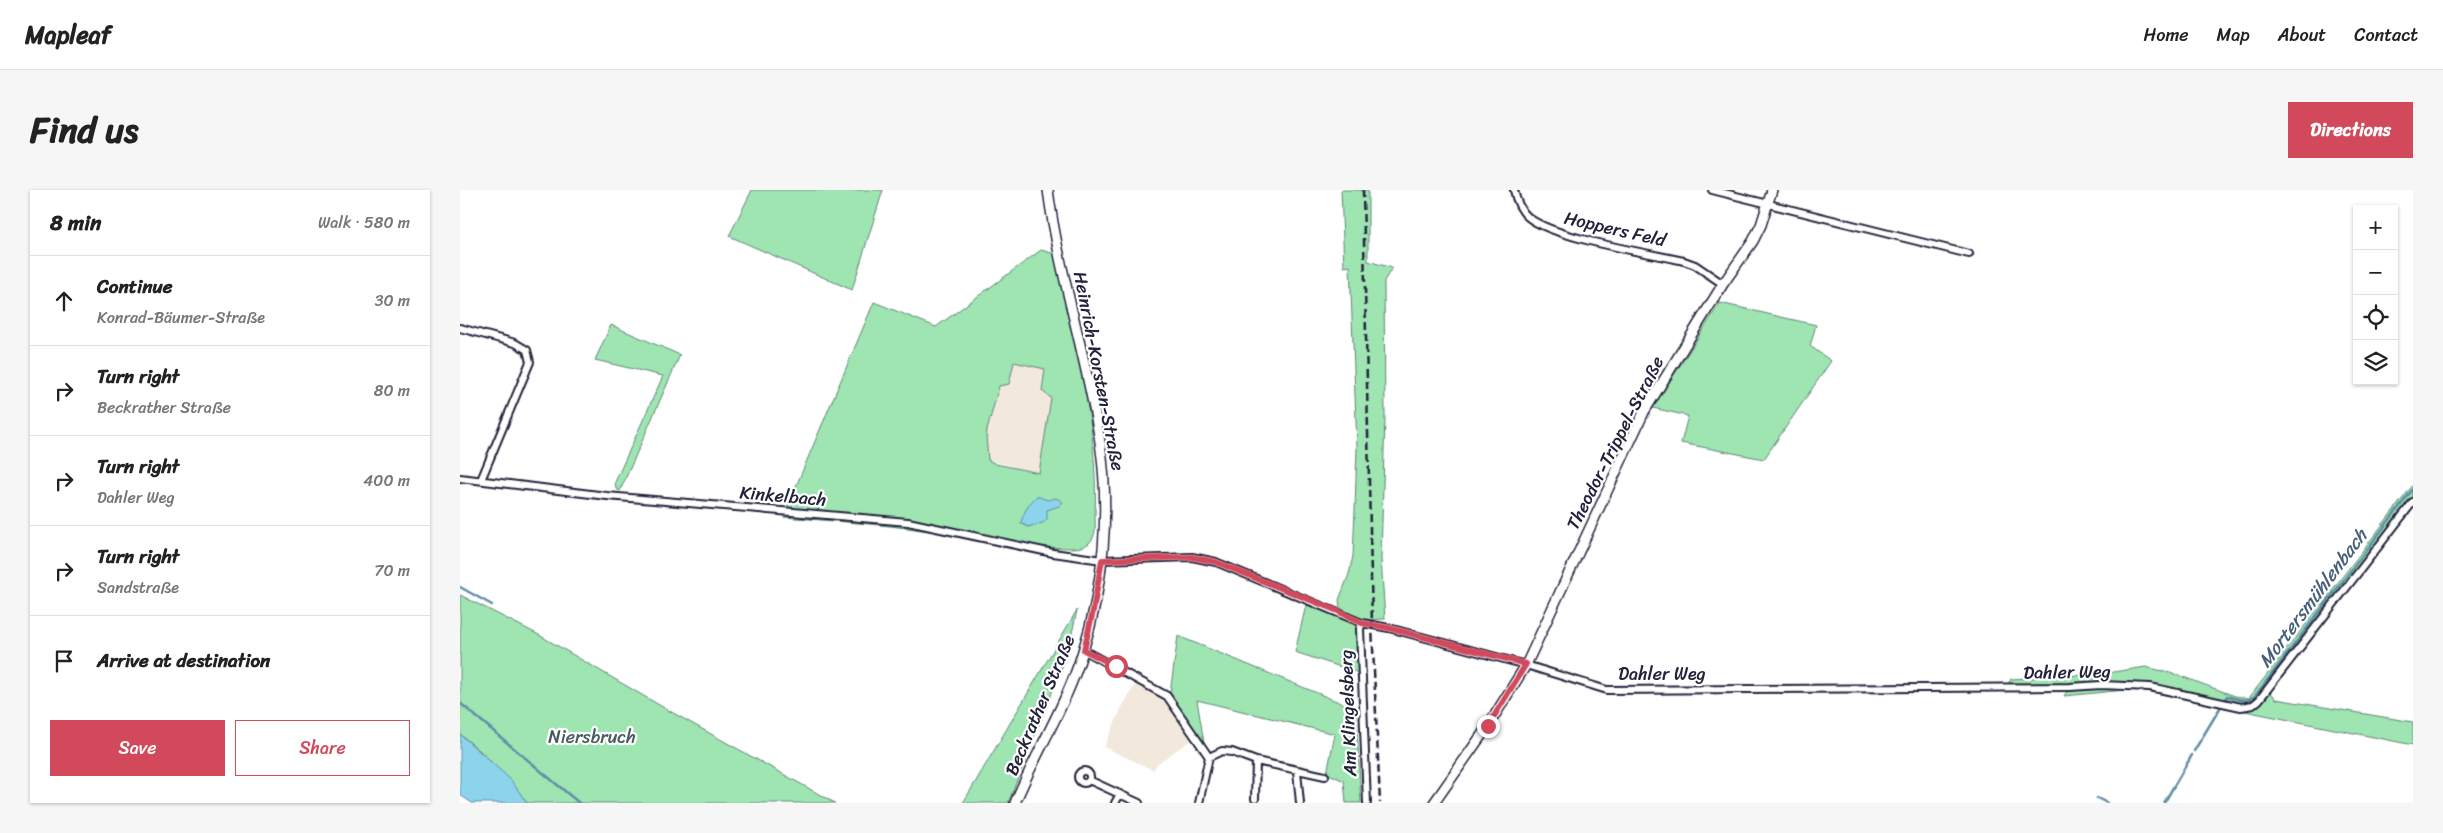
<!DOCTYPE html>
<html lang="en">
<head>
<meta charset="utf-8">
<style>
	:root { --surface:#fff; --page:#f6f6f6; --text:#222; --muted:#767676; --line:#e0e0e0; --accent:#d1495b }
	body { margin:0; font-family:Sriracha,sans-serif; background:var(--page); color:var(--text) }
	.controls { position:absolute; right:15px; top:15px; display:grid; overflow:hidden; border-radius:0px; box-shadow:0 1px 4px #0004 }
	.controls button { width:45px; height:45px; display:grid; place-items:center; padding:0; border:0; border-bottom:1px solid var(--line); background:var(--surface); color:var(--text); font:25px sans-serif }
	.stop { position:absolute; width:15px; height:15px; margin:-11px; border:4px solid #d1495b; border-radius:50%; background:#fff }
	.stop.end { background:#d1495b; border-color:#fff; box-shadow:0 1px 5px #0008 }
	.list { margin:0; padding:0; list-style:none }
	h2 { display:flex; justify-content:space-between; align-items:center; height:65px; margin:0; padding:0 20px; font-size:21px }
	h2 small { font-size:16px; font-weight:400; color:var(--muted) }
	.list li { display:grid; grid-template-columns:32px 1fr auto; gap:15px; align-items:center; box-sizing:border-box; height:90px; padding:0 20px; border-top:1px solid var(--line) }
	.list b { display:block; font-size:19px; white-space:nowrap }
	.list p { margin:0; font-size:16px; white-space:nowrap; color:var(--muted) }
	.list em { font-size:16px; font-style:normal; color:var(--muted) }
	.actions { display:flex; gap:10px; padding:15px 20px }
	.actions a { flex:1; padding:11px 0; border:1px solid var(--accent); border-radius:0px; text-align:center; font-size:18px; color:var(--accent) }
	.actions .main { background:var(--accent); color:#fff }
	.icon { flex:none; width:28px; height:28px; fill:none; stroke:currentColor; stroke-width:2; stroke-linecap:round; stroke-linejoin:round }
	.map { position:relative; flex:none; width:1953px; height:613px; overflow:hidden; border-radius:0px }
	header { display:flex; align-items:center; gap:30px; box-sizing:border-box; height:70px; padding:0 25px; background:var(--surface); border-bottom:1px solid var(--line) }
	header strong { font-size:24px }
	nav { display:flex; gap:28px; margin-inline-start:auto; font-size:18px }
	.intro { display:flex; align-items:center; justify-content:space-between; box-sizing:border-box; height:120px; padding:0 30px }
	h1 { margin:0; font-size:35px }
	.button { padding:12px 22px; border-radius:0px; background:var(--accent); color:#fff; font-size:18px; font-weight:700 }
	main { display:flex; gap:30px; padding:0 30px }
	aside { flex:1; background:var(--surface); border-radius:0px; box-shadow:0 1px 4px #0004 }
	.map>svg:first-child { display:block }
	.built { fill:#f2e8db }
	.green { fill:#9ee5b2; stroke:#608476; fill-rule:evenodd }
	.water { fill:#8bd4ec; stroke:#618da5 }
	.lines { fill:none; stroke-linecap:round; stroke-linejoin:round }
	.stream { stroke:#618da5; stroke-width:2.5 }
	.street-casing { stroke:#22223b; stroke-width:10 }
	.secondary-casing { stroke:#22223b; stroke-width:12 }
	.street { stroke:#fff; stroke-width:6 }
	.secondary { stroke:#fff; stroke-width:9 }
	.rail { stroke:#22223b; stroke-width:2.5; stroke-dasharray:8 4; stroke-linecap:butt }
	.route { stroke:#d1495b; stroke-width:6 }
	.labels { text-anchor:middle; stroke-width:4.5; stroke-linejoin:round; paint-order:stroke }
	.street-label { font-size:18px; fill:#22223b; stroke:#fff }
	.park-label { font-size:18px; fill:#475c5f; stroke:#fff }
	.water-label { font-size:19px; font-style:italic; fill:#476079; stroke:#fff }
</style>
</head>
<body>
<header>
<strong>Mapleaf</strong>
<nav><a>Home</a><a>Map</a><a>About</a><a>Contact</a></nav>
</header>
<div class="intro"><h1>Find us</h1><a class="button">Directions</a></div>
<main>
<aside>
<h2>8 min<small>Walk · 580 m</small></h2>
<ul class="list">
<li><svg class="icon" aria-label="ahead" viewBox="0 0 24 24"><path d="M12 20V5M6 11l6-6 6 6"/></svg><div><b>Continue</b><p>Konrad-Bäumer-Straße</p></div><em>30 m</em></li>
<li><svg class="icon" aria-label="right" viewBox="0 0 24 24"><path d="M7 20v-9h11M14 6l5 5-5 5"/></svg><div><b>Turn right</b><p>Beckrather Straße</p></div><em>80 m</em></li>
<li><svg class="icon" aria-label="right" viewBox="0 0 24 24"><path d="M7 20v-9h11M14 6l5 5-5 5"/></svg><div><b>Turn right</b><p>Dahler Weg</p></div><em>400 m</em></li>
<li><svg class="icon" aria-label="right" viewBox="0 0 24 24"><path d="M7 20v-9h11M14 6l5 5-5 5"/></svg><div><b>Turn right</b><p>Sandstraße</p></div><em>70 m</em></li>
<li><svg class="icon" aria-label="arrive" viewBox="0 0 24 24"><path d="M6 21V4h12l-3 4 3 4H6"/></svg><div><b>Arrive at destination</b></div></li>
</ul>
<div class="actions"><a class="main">Save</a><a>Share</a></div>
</aside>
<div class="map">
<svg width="1953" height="613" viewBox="0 0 1953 613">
	<rect width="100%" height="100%" fill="#fff"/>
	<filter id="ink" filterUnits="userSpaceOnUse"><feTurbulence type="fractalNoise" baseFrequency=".02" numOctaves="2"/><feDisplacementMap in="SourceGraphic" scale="10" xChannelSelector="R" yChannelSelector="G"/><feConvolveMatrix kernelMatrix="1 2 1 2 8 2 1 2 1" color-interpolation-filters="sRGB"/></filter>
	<g filter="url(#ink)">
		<path class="built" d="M554 172 586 179 583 201 591 208 579 283 528 270 526 244 534 209 539 196 549 194Z
			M676 493 704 509 731 550 698 573 693 580 644 557 662 517Z"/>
		<path class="green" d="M292 0H423L392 100 269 46Z
			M881 0H908V71L932 78 924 91 925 226 921 368 925 429 902 430 880 418 879 410 889 384 893 366 895 319 897 257 890 76 884 77Z
			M581 60 595 64C615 149 639 236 635 325 635 333 637 347 629 353 625 357 618 358 612 358 564 358 516 347 469 341 421 334 372 331 323 327L414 112 476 137ZM554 172 585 179 582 201 591 208 579 283 536 274 528 270 526 244 539 196 549 194Z
			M1260 113 1356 135 1350 156 1371 171 1304 269 1221 253 1228 226 1193 218Z
			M151 135 220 165 160 301 156 299 155 292 203 186 135 170Z
			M1953 295V316L1810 501 1816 509 1953 532V555L1676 499 1604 506 1609 498H1546L1551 489 1640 484 1686 477 1718 485 1775 506 1789 508Z
			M0 405 79 445 206 519 375 613H67L25 565 0 544Z
			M846 415 897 433 899 483 835 462Z
			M617 420 608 462 548 613H503Z
			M718 446 896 519 901 613H886L884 591 867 583 875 544 737 510 744 553 710 503Z"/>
		<path class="water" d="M577 306 587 310 596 308 603 312 599 316 587 320V329L583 333 568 337 561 333C563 323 569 313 577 306Z
			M0 544 51 590 67 613H12L0 605Z"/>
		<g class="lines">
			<path class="stream" d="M0 397 32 415
				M1764 511 1767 506C1777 509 1786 513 1795 506L1953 299
				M0 513 119 613
				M1734 561 1760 518
				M1637 608 1647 613
				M1704 613 1732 565"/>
			<defs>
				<path id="street" d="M1054 0C1056 10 1060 20 1068 27 1093 48 1188 63 1224 71L1235 75 1263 94
					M1252 0 1509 64
					M0 138 55 153 67 160 70 172 21 290
					M0 288 147 306 448 332 593 363 642 370 732 367 756 372 902 433 929 438 1066 475 1147 500 1610 497 1641 495 1690 497 1781 517 1793 515 1799 510 1953 312
					M902 433 900 439 907 613
					M623 460 707 506 749 567 739 613
					M749 567 762 561 772 562 796 571 865 586
					M837 581 840 613
					M618 587a6 6 0 1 1 12 0a6 6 0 1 1-12 0Z
					M629 590 679 613
					M795 609 796 571
					M655 613 660 604"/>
				<path id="secondary" d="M555 613C576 562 607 514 623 461 644 395 650 320 640 252 627 167 599 85 588 0
					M974 613 1028 536 1066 475 1184 222 1263 94 1293 51 1301 35 1312 0"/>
			</defs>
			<use href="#street" class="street-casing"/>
			<use href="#secondary" class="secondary-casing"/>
			<use href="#street" class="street"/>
			<use href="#secondary" class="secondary"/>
			<path class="rail" d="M903 0 912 436 920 613"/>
		</g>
	</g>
	<g class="lines" filter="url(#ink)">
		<path class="route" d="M656 476 624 460 633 421 642 370 732 367 756 372 878 421 902 433 929 438 1066 474 1028 536"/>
	</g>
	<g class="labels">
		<g class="street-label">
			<text transform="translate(1155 39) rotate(13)" y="6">Hoppers Feld</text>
			<text transform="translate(639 181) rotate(79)" y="6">Heinrich-Korsten-Straße</text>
			<text transform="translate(1155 253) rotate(-63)" y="6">Theodor-Trippel-Straße</text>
			<text transform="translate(323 306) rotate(5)" y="6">Kinkelbach</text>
			<text transform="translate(1607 482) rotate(-1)" y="6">Dahler Weg</text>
			<text x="1202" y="490">Dahler Weg</text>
			<text transform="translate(580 515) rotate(-67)" y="6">Beckrather Straße</text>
			<text transform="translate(888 523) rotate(-92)" y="6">Am Klingelsberg</text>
		</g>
		<g class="park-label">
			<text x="132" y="553">Niersbruch</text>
		</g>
		<g class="water-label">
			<text transform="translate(1852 408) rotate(-53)" y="7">Mortersmühlenbach</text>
		</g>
	</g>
</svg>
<div class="controls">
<button>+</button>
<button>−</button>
<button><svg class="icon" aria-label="locate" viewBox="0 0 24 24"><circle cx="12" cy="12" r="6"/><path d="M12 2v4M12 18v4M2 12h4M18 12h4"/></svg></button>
<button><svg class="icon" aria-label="layers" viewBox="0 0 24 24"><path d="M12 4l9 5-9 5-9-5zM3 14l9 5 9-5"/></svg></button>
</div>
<div class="stop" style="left:656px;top:476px"></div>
<div class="stop end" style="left:1028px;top:536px"></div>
</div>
</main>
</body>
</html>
